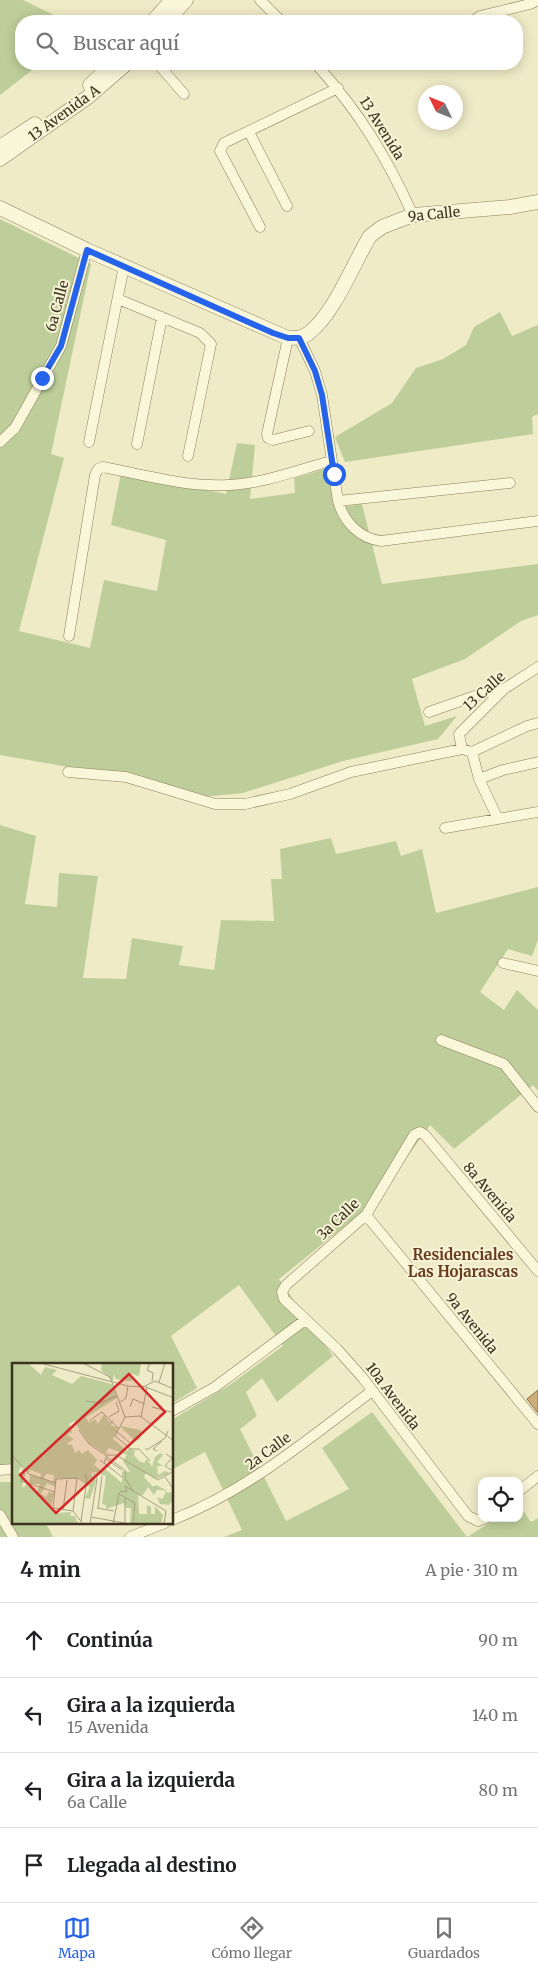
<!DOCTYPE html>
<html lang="es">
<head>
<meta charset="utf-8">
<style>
	:root { --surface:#fff; --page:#f2f2f2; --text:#202124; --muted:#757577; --line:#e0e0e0; --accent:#2563eb }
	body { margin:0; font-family:Merriweather,serif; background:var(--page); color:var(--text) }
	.controls { position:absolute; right:15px; bottom:15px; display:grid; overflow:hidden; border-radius:10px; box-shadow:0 2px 12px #0003 }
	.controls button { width:45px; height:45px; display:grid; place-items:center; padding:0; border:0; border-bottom:1px solid var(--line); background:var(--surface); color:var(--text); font:25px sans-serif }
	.compass { position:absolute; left:418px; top:85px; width:45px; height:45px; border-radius:50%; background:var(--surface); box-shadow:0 2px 12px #0003; rotate:313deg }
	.stop { position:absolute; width:15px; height:15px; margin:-11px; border:4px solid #2563eb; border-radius:50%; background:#fff }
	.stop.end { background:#2563eb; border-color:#fff; box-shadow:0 1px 5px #0008 }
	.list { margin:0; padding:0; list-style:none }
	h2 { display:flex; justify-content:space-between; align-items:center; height:65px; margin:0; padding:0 20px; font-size:21px }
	h2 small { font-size:16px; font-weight:400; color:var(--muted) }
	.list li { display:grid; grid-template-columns:32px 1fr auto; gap:15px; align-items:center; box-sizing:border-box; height:75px; padding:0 20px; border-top:1px solid var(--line) }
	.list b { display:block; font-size:19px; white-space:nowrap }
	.list p { margin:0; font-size:16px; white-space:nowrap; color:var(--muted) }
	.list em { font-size:16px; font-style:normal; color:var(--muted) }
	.icon { flex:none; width:28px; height:28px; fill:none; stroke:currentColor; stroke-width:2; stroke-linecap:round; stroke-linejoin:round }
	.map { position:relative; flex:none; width:538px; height:1537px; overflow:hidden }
	.search { position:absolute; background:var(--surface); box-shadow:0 2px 12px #0003; left:15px; right:15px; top:15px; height:55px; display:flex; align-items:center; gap:12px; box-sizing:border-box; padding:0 18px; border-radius:20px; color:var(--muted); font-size:19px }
	.sheet { height:365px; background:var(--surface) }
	nav { display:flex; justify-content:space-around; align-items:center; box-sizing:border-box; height:70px; border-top:1px solid var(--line); background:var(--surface); font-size:14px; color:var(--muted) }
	nav a { display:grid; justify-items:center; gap:2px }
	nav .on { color:var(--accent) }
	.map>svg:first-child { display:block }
	.green { fill:#bece9a }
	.building { fill:#ceae7c; stroke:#8b6c41 }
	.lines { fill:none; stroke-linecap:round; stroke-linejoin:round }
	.minor-casing { stroke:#8c7e5b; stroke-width:11 }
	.tertiary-casing { stroke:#8c7e5b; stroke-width:15 }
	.minor { stroke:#faf6da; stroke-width:10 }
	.tertiary { stroke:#faf6da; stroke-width:14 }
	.route { stroke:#2563eb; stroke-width:6 }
	.labels { text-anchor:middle; stroke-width:4; stroke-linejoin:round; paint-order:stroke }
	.street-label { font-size:14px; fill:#3c321f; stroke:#f7f3d6 }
	.neighbourhood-label { font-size:15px; font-weight:bold; fill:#693c1e; stroke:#f7f3d6 }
	.inset-road { fill:none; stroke:#a7a184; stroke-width:1 }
	.view { fill:#d62828; fill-opacity:0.15; stroke:#d62828; stroke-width:2.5 }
	.inset-edge { fill:none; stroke:#3c321f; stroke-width:2.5 }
</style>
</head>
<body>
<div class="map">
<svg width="538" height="1537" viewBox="0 0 538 1537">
	<rect width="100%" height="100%" fill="#efebc7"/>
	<path class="green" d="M0 0H23L66 21H21V64H40L0 95Z
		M0 219 91 264 51 454 64 458 19 631 90 648 104 580 157 591 166 540 111 525 121 473 226 494 237 443 255 445 250 499 295 493 294 478 329 468 337 508 362 504 382 584 538 564V615L521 621 465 659 412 679 425 726 457 716 438 739 343 761 243 793 202 797 63 766 0 755Z
		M500 312 512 336 538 325V414L532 417 533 434 345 462 335 437 392 403 416 368 443 359 466 345 474 327Z
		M0 825 36 836 25 904 57 907 59 873 98 876 83 978 126 979 132 938 183 946 179 965 214 970 221 920 274 921 271 879H282L280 849 331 838 336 854 396 841 401 856 422 849 436 913 538 887V940L532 956 508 949 480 992 504 1010 517 990 538 1010V1091L533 1085 454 1149 430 1125 376 1201 279 1279 333 1356 277 1402 262 1378 246 1392 257 1416 240 1429 286 1521 349 1489 322 1448 372 1412 467 1537 497 1518H519V1505L531 1522 538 1518V1537H224L242 1530 205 1452 173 1469V1419L228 1386 283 1346 239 1285 171 1336 197 1388 173 1403 172 1364H14V1466H0Z
		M0 1482H14V1523H46L53 1537H0Z"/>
	<path class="building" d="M538 1390V1413L527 1399Z"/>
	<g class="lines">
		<defs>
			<path id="minor" d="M260 0 281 21
				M473 21 480 16 530 4 538 0
				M158 64 184 94
				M316 64C360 113 386 156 413 215
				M249 132 287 206
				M260 227 220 151 224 143 338 88
				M118 299 200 333 211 344 188 456
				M288 338 267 434 268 438 273 440 309 431
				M299 338 315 371 322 395 338 501C344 522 359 538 381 541L538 521
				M0 442 15 428 61 346 87 250
				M89 442 124 266
				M137 444 162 317
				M338 501 510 483
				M69 636 95 475 98 469 103 467C144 475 186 487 228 485 262 484 298 470 331 461
				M429 712 492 690 504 689
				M472 752 527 726 538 723
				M68 772 126 777 215 804H245L290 794 351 772 462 749
				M479 779 503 770 538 762
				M498 819 479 779 472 752 462 749 459 734 504 689 538 667
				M445 828 538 812
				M503 963 538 971
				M441 1040 504 1064 538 1107
				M366 1215 538 1424
				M172 1411 215 1387 305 1320
				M0 1470 14 1469
				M519 1491 538 1476
				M0 1515 13 1537
				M486 1518 478 1521 468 1516 362 1377 337 1349 284 1299 282 1292 286 1285 366 1215 414 1135 420 1132 425 1135 538 1271
				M172 1520C247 1491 308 1439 372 1391
				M130 1537 165 1523"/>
			<path id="tertiary" d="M153 21 172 0
				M167 21 186 0
				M90 85 113 64
				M0 147 35 124
				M0 159 88 97 126 64
				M0 208 87 250 288 338C296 338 304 338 310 332 335 312 353 264 370 236L382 227 413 215 510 207 538 202"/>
		</defs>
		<use href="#minor" class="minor-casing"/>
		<use href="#tertiary" class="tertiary-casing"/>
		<use href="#minor" class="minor"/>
		<use href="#tertiary" class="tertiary"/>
	</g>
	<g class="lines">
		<path class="route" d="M42 378 61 346 87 250 273 333 288 338H299L315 371 322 395 334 474"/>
	</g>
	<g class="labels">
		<g class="street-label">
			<text transform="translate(64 113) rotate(-36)" y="5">13 Avenida A</text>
			<text transform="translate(382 128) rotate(58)" y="5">13 Avenida</text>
			<text transform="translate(434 214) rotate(-6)" y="5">9a Calle</text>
			<text transform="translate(57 306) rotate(-75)" y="5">6a Calle</text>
			<text transform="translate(484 691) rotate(-42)" y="5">13 Calle</text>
			<text transform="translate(490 1192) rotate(50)" y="5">8a Avenida</text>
			<text transform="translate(338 1219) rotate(-44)" y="5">3a Calle</text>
			<text transform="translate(472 1323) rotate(51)" y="5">9a Avenida</text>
			<text transform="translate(393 1396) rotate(53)" y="5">10a Avenida</text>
			<text transform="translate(268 1451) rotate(-36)" y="5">2a Calle</text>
		</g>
		<g class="neighbourhood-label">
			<text x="463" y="1260">Residenciales<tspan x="463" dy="17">Las Hojarascas</tspan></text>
		</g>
	</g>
	<g transform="translate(12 1363)">
		<rect width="161" height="161" fill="#efebc7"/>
		<path d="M0 0H16L29 12 33 4 45 7 40 12 60 21 69 13 100 21 105 35 74 54 77 60 83 56 86 61 92 51 97 59 102 57 99 62 106 65 101 76 115 88 117 85 123 88 122 92 127 98 132 100 135 96 140 104 143 94 148 90 151 92 145 99 151 103H145L146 112 153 108 158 110 144 116 134 110 132 114 141 124 144 122 154 127 155 130 161 129 160 138 157 142 148 141 145 134 151 136 154 128 150 127H145L142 132 136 124 131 132H126L127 151H135V142L139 144V151H143V143L151 152 149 161H118L119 145H114L112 140 94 146V142L90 141 94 113 83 109 79 110 84 118 78 136 73 135 78 124 66 116 45 115 43 124 35 120 29 131 35 134 36 129 42 130 39 145 47 150 59 149 58 153H63L66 161H0ZM62 58 77 80 94 91 97 90 94 89 97 85 115 92 111 98 118 109 110 108V120L92 105 90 108 82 102 85 97 76 87 70 91 67 87 63 90 60 82 54 81 62 76 55 72 60 69 57 61ZM10 103 17 110 18 107 29 111 28 115 32 116 34 111 42 112 41 119 18 112 17 121H28L25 129 14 121 12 125 10 123 14 110 6 109ZM90 0H129L127 13 119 11 120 18H115L104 16 102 11 101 18 89 7ZM108 63 128 67 130 70 127 77H122Z" fill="#bece9a" fill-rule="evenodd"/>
		<path class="inset-road" d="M28 0 116 23 131 24 143 18 162 26M71 0 98 14 113 54M138 0 135 7 141 10 140 18M147 19 153 0M131 23 162 35M74 38 88 40 105 33M107 40 114 35 116 23M118 44 121 36 133 41M140 44 159 49M97 54 107 48 104 39M113 54 103 73 119 86H127L138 98M113 54 128 53 162 78M129 54 135 24M77 58 90 49 106 65M67 67 77 81 95 93M104 68 117 79M133 85 135 87 153 75 156 68M145 88 141 86 150 78M154 91 160 95 153 103 161 108M0 92 17 111 44 120M95 94 113 107 114 117 122 129M94 96 110 107M88 97 110 114M92 100 95 92H104L146 117 162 108M11 106 9 118 43 129M153 114 162 127M107 131 109 128 115 129 113 123 154 148 152 161M107 131 123 140 121 161M85 145 102 148M86 145 90 113M51 147 55 117M61 148 65 115 44 116 41 145 61 148 71 161M79 154 118 161M69 158 75 117 73 111M113 160V134M78 161 85 116 82 110M101 161 107 131"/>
		<path class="view" d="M117 11 153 49 44 150 8 112Z"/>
		<rect width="161" height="161" class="inset-edge"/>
	</g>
</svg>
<div class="controls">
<button><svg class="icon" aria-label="locate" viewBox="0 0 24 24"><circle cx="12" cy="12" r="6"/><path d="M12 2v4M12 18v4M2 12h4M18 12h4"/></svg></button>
</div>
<svg class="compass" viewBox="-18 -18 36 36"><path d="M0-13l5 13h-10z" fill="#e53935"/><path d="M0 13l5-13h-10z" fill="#757577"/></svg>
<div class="stop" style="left:334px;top:474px"></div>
<div class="stop end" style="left:42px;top:378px"></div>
<div class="search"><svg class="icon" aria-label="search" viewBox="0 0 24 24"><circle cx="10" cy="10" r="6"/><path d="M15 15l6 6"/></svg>Buscar aquí</div>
</div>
<section class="sheet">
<h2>4 min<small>A pie · 310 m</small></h2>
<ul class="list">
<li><svg class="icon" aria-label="ahead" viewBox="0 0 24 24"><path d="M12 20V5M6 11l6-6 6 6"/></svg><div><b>Continúa</b></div><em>90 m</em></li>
<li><svg class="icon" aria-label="left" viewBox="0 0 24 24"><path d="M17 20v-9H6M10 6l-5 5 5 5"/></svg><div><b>Gira a la izquierda</b><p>15 Avenida</p></div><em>140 m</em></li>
<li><svg class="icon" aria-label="left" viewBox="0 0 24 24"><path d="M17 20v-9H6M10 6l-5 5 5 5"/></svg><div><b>Gira a la izquierda</b><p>6a Calle</p></div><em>80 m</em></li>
<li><svg class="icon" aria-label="arrive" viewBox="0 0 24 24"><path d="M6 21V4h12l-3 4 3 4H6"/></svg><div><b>Llegada al destino</b></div></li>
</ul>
</section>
<nav>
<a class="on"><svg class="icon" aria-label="map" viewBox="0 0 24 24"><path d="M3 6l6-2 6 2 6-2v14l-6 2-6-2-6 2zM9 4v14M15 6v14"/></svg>Mapa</a>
<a><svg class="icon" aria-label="directions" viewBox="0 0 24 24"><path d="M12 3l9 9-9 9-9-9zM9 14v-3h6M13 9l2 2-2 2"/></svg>Cómo llegar</a>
<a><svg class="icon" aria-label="saved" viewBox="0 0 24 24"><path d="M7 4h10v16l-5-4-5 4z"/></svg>Guardados</a>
</nav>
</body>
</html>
